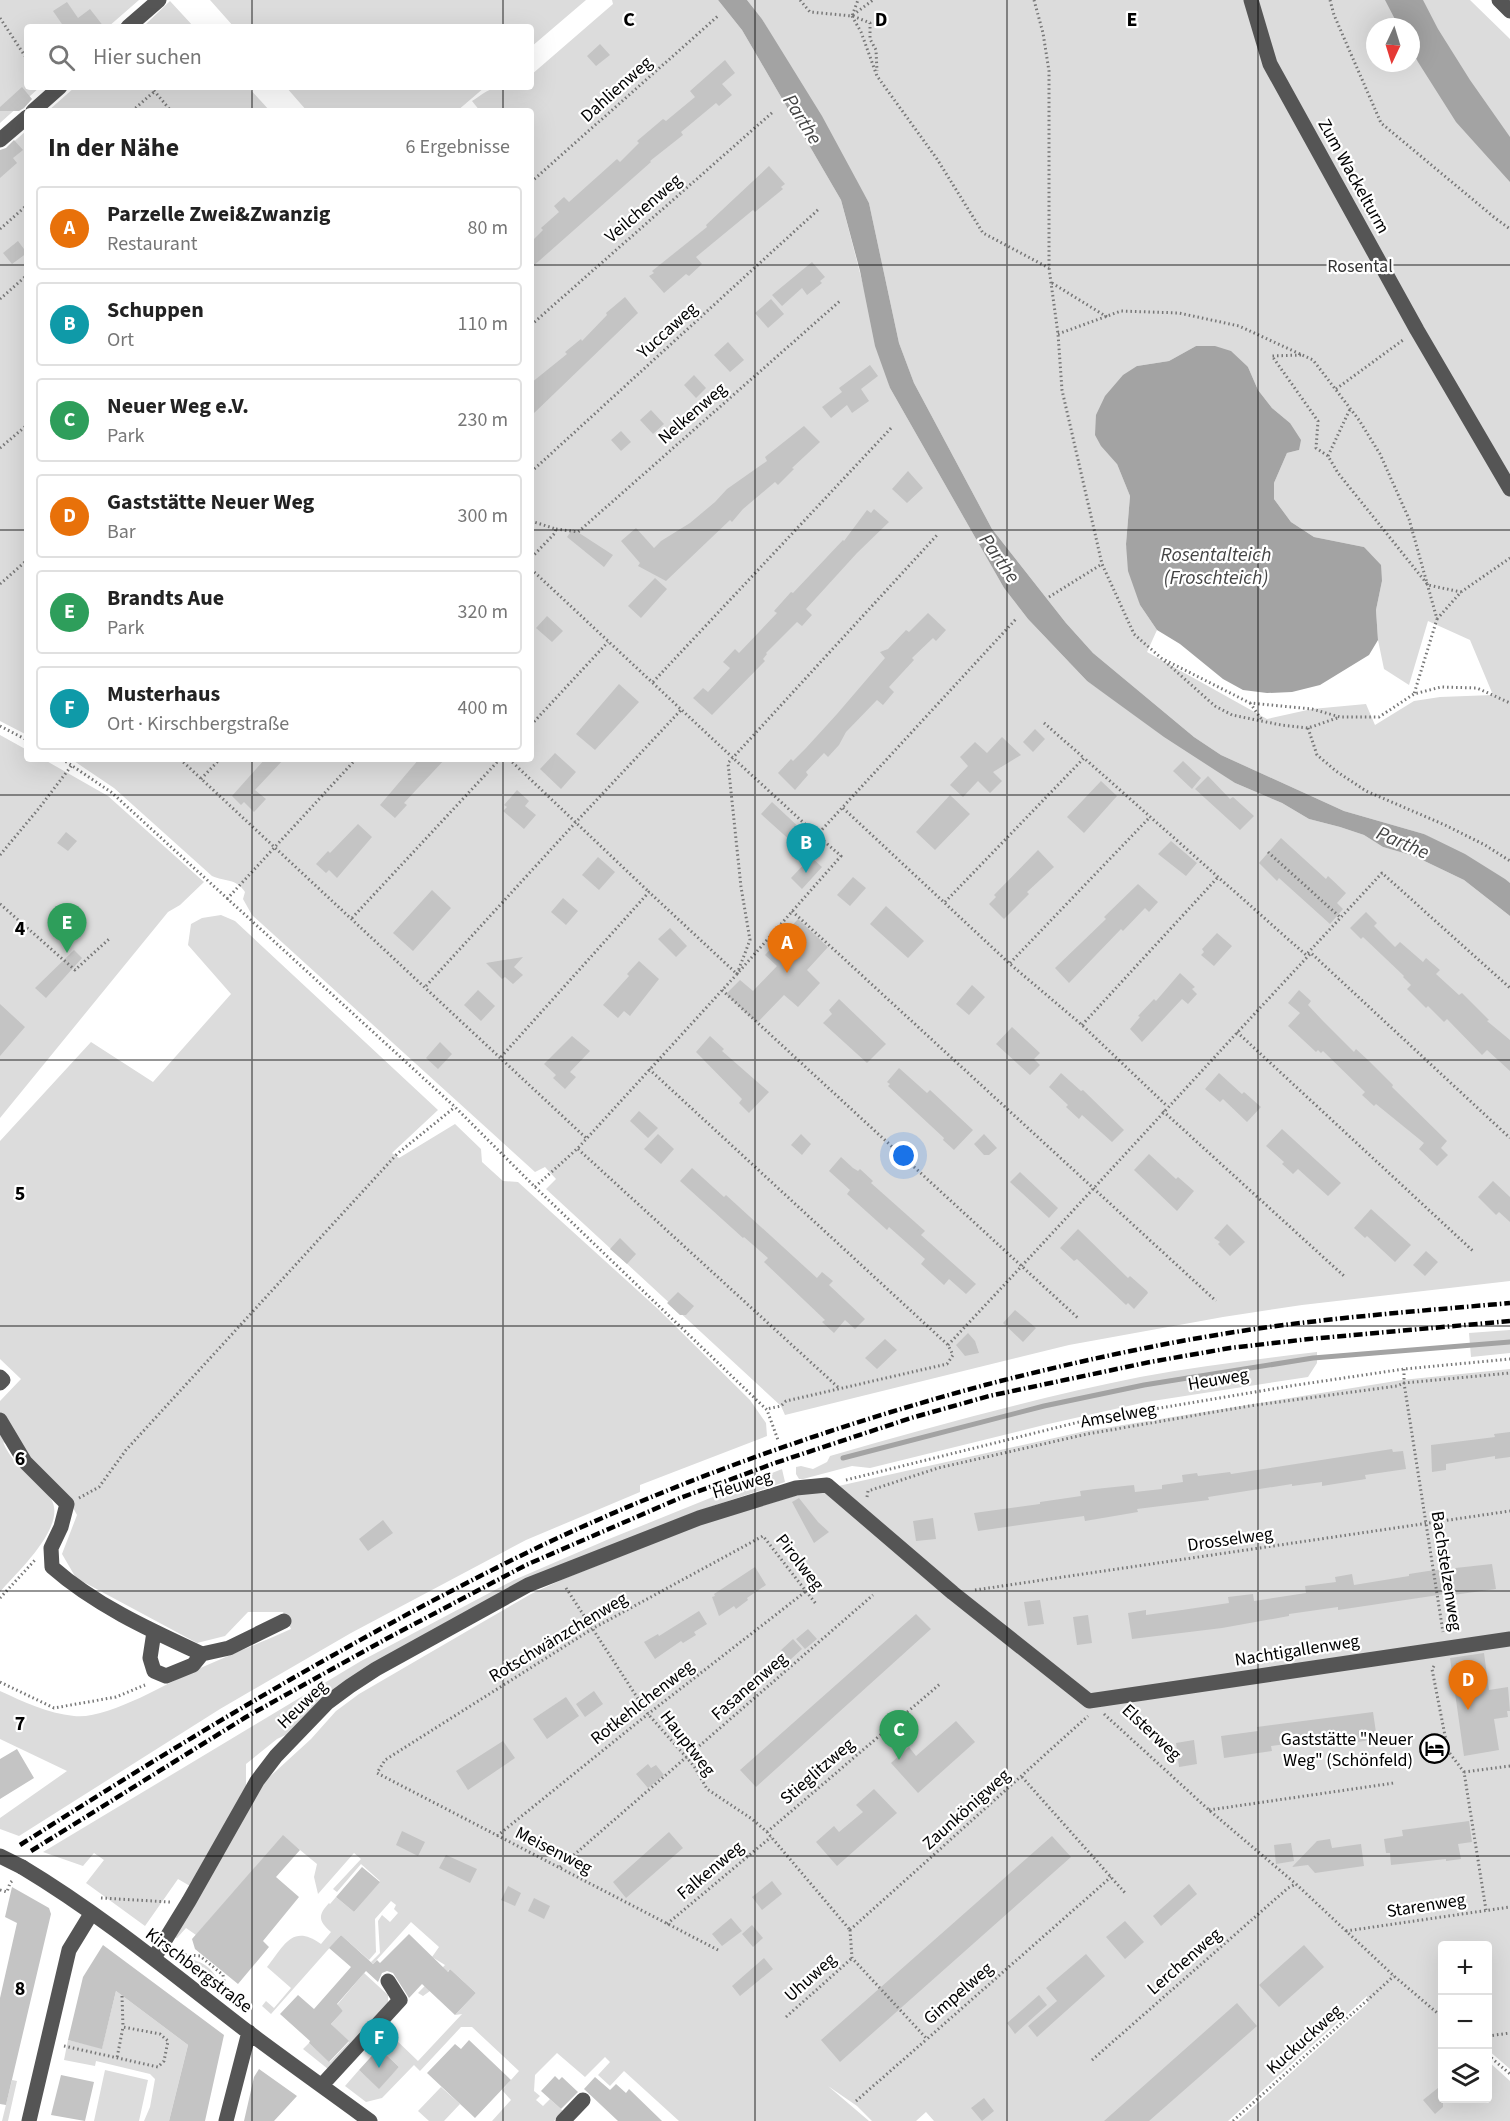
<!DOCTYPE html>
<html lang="de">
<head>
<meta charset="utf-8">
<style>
	:root { --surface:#fff; --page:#f6f6f6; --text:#222; --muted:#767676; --line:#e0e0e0; --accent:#111827 }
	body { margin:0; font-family:"Source Sans 3",sans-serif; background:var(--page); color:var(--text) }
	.controls { position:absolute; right:18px; bottom:18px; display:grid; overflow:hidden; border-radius:6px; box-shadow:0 6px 24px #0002 }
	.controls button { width:54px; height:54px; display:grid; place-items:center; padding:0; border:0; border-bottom:2px solid var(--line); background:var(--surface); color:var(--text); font:30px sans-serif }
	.compass { position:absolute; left:1366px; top:18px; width:54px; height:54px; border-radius:50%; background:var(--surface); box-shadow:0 6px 24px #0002; rotate:184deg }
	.you { position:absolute; left:904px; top:1156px; width:21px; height:21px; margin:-15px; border:4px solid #fff; border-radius:50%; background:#1a73e8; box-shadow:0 0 0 9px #1a73e833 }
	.badge { display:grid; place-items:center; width:39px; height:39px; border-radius:50%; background:var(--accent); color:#fff; font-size:20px; font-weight:700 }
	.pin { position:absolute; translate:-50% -50px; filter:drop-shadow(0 2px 3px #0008) }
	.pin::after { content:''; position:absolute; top:32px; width:21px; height:18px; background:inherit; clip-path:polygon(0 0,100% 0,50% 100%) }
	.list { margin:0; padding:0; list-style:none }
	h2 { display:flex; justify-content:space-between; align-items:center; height:78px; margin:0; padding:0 24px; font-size:26px }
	h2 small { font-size:20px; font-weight:400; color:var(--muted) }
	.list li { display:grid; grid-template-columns:39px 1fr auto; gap:18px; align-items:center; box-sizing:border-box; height:84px; margin:0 12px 12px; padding:0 12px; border:2px solid var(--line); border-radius:6px }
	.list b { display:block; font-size:22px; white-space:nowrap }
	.list p { margin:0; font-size:20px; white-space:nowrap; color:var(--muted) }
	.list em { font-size:20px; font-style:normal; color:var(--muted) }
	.icon { flex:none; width:33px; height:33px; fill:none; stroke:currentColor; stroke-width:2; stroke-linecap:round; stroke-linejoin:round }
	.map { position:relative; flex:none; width:1510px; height:2121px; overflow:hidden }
	.search { position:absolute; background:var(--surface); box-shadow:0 6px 24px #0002; left:24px; top:24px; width:510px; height:66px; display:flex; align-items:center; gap:15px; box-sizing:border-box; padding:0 21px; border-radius:6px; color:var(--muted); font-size:22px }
	.panel { position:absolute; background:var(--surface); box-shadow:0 6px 24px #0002; left:24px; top:108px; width:510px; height:654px; border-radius:6px }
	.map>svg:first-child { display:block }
	.green { fill:#dcdcdc; fill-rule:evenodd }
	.water { fill:#a3a3a3 }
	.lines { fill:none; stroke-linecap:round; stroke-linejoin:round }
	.stream { stroke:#a3a3a3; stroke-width:5 }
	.building { fill:#c4c4c4 }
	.path { stroke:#777; stroke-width:3; stroke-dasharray:1.5 3; stroke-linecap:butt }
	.minor { stroke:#555; stroke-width:15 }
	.rail { stroke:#000; stroke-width:4.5; stroke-dasharray:9 3 1.5 3; stroke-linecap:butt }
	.minor-bridge { stroke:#555; stroke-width:15 }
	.grid { fill:none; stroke:#000; stroke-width:1.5; stroke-opacity:0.55 }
	.labels { text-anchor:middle; stroke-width:4.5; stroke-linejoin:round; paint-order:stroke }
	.street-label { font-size:18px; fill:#000; stroke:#fff }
	.park-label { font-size:18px; fill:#333; stroke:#fff }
	.poi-label { font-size:18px; fill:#000; stroke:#fff; text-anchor:end }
	.water-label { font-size:20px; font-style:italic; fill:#444; stroke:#fff }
	.grid-label { font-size:20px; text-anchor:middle; font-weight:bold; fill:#000; stroke:#fff; stroke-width:4.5; stroke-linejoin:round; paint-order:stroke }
</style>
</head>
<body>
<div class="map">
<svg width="1510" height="2121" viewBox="0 0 1510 2121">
	<rect width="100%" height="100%" fill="#fff"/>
	<path class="green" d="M0 0H139L108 27H27V87H40L0 123Z
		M210 0H586L531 47V27H234Z
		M612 0H718L742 30 841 200 890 388 1004 588 1028 619 1087 681 1235 783 1282 803 1309 819 1340 827 1364 835 1383 847 1414 856 1464 880 1510 916V1281L1302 1305 1223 1317 1069 1345 785 1415 781 1406 546 1189 556 1179 545 1167 535 1172 252 915 243 899 245 892C236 878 225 882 212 876L114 788 71 759H531V111H480L472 101C485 93 497 81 513 90L517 87H531V75L613 4Z
		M747 0H1470L1510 39V883L1424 834 1344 811 1221 755 1194 737 1093 653 1066 623 992 529 914 383 899 343 869 203 762 19ZM1375 27H1411V63H1375ZM1196 346 1248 367 1258 390 1272 408 1290 423 1299 450 1287 453 1274 483V499L1291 522 1314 537 1364 547 1382 581 1376 610 1378 640 1384 669 1409 685 1428 621 1470 640 1493 695 1440 697 1414 701 1375 725 1366 704 1312 709 1267 719 1147 652 1157 630 1140 605 1126 544 1130 496 1117 464 1137 366 1169 361Z
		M170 1 194 27H142L146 24Z
		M75 87H248L270 111H48Z
		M286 87H485L457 111H307Z
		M27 130V735L0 721V154Z
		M0 735 27 750V759H43L108 796 204 882 180 905 168 912 0 1118Z
		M221 915 235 921 438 1110 392 1153 399 1158 455 1124 481 1149 482 1162 503 1181 518 1182 658 1309 750 1400 766 1423 767 1436 640 1485V1492L526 1540 351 1633 220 1709 19 1836 0 1829V1818L67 1771 0 1739V1691C24 1702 47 1713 74 1716 107 1720 167 1683 198 1669 229 1655 260 1643 291 1629L283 1612H248L225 1636 197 1643 76 1578 62 1554 77 1515 63 1490 26 1458 3 1442C9 1458 23 1470 35 1482 40 1487 47 1493 51 1499 68 1526 16 1573 0 1592V1401L21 1379 0 1359V1141L91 1042 153 1082 231 994 188 945 191 924 202 918Z
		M1510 1330V1353L1471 1357 1469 1333Z
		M1317 1352V1363L1308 1377 1146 1402 1044 1425 870 1468 852 1466 803 1479H799L796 1474V1467L801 1466 813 1469 827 1462 830 1456C933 1426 1036 1398 1140 1377 1199 1366 1258 1359 1317 1352Z
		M1510 1369V2069L1488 2050V1946H1442V2098H1488V2061L1510 2081V2121H1238L1368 2003 1367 1996 1228 2121H934L926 2112 916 2121H872L857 2106 828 2086 869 2121H679L624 2071 610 2086 598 2075 610 2062 605 2057 585 2077 557 2053 535 2075 534 2091 540 2096 536 2100 543 2106 550 2099 563 2111 554 2121H492L511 2100 502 2090 519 2071 472 2027H461L420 2071 414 2065 382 2098 366 2102 345 2086 359 2070 379 2088 399 2067 379 2048 392 2036 418 2061 462 2014 455 2015 476 1993 450 1969 430 1991 423 1996 418 1993 445 1965 432 1957 439 1947 411 1922 373 1964 371 1962 380 1953 378 1921 382 1915 390 1922 398 1913 394 1909 396 1905 391 1901 375 1919 376 1952 369 1960 341 1935 271 2014 262 2006 266 2001 274 2008 291 1988 267 1967C284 1946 292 1923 321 1944L331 1932C319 1921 317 1916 329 1903L330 1904 336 1897 354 1912 380 1881 361 1864 337 1892 333 1889 361 1859 354 1853 318 1894 314 1877 317 1864 283 1836 196 1935 186 1928 177 1938 174 1937 264 1782 311 1739 336 1711 359 1694 481 1623 531 1594 561 1580 702 1524 798 1495 1086 1431 1402 1380Z
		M782 1469 785 1482 692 1513 506 1589 292 1732 277 1739 246 1764V1788L190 1886 178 1879 145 1926 86 1883 104 1860 94 1853 83 1866 43 1852 361 1661 514 1580 609 1539Z
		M185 1959C201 1959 216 1970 220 1986Z
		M364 1973 388 1995V2003L328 2069 303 2049 309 2043 330 2062 349 2042 331 2024 343 2011 337 2005Z
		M116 1991 188 2045 169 2121H144L150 2107 155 2079 150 2074 96 2061 95 2066 64 2060 68 2040 102 2048Z
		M105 2070 148 2080 139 2121H94Z
		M12 2080 17 2081 8 2121H2Z
		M441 2087 460 2104 444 2121H429L418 2111Z"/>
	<path class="water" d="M718 0H747L762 19 822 116 869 203 899 343 914 383 992 529 1066 623 1093 653 1194 737 1221 755 1344 811 1424 834 1465 854 1505 879 1510 883V916L1464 880 1414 856 1383 847 1364 835 1340 827 1309 819 1282 803 1235 783 1164 737 1087 681 1028 619 1004 588 890 388 875 346 860 271 841 200 742 30Z
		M1385 0H1423L1438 29 1470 80 1510 137V182L1456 122 1418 62 1411 49V27H1399Z
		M1196 346H1215L1231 351 1248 367 1258 390 1272 408 1290 423 1301 440 1299 450 1287 453 1274 483V499L1291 522 1314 537 1364 547 1381 565 1382 581 1376 610 1378 640 1369 655 1320 685 1292 692 1267 693 1243 690 1223 679 1180 644 1157 630 1140 605 1128 571 1126 544 1130 496 1117 464 1101 446 1095 435 1096 415 1105 396 1123 375 1137 366 1169 361Z"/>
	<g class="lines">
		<path class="stream" d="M843 1458 1044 1406 1144 1385 1313 1358 1510 1342"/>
	</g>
	<path class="building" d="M67 2 78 18 90 9 104 27H64L53 11Z
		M600 44 610 55 596 66 587 56Z
		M725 60 735 73 722 84 732 95 719 106 716 103 681 132 683 135 650 161 651 162 531 268V242L543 230 541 228 559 212 554 206 564 197 569 202 617 159 620 162 639 143 637 141 663 119 666 121 695 97 690 91Z
		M22 87 32 99 24 108 19 111H0V107Z
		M14 140 23 150 13 158 17 163 0 178V150L6 148Z
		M769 166 785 184 781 187 783 189 755 212 753 210 696 257 702 264 689 276 686 274 664 293 649 276 654 273 652 271 707 227 706 225Z
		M18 241 27 253 12 264 3 253Z
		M812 262 825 277 820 281 822 283 807 295 802 288 782 306 772 295Z
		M625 297 638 313 531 416V383L567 354 565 352 581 339 582 341 607 315 606 313Z
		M771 299 784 314 768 328 755 313Z
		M728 342 744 360 730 372 714 355Z
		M870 365 878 376 861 389 869 401 852 413 847 405 831 418 822 407 842 392 839 388Z
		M694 375 706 388 696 398 684 385Z
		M651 410 664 424 653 434 640 420Z
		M804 426 820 442 792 468 794 469 778 485 775 482 743 509 732 522 730 520 666 581 638 566 640 563 621 541 636 528 654 548 661 541 690 523 715 502 727 489 767 461 765 457Z
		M621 431 631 442 621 451 611 440Z
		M908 471 923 488 907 503 892 489Z
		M874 509 889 522 857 553 806 609 812 615 802 626 797 622 766 653 767 654 763 659 765 661 712 715 693 698 703 688 708 692 730 668 723 662 735 649 739 653 777 613 774 611 791 592 793 593 843 540 844 541 867 510 871 513Z
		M573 529 613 555 604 567 567 537Z
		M655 578 667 589 641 618 628 606Z
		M928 613 946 630 936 641 933 638 912 658 914 660 889 687 894 692 883 705 877 700 846 732 839 745 828 757 824 753 806 772 808 775 795 790 778 773 791 759 793 761 806 748 837 714 885 658 880 652 888 649 906 630 909 632Z
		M547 616 563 631 552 642 536 628Z
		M619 684 639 702 595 750 576 734Z
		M1035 729 1045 739 1033 752 1023 742Z
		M1002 737 1021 755 993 772 1002 781 990 793 978 781 963 797 950 785 968 766 960 757 975 742 987 753Z
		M555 753 576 772 561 789 540 769Z
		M265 759H284L255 790 266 799 254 812 244 802 241 805 232 796Z
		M419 759H445L404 803 407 805 395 818 380 805Z
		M1183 761 1201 778 1192 789 1173 771Z
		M1208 776 1230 799 1233 797 1254 816 1240 830 1195 789Z
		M1101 781 1117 796 1084 833 1067 817Z
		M517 790 529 801 525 806 536 815 524 829 503 811 507 807 504 805Z
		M950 795 970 814 935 850 916 832Z
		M772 802 803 831 793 843 761 814Z
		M358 824 372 837 337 878 329 870 326 873 316 864 328 851 330 853Z
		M66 832 77 841 68 851 57 843Z
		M1281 838 1326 879 1328 876 1346 893 1337 903 1343 909 1330 924 1279 878 1277 881 1259 863Z
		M1171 841 1197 863 1186 876 1158 854Z
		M1038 850 1054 867 1027 892 1029 894 1004 919 989 904 996 897 994 895Z
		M598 857 615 872 599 890 582 875Z
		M811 857 822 867 802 889 791 878Z
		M853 877 866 888 850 906 837 895Z
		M1138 884 1158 902 1149 912 1145 908 1123 931 1121 929 1069 983 1055 968 1106 919 1104 917Z
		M432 890 451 908 413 951 393 933Z
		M563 898 578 911 566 925 551 912Z
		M886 906 924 941 908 958 870 924Z
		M1366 912 1377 923 1374 926 1395 947 1400 942 1423 962 1426 958 1440 970 1436 974 1459 995 1462 993 1489 1020 1487 1021 1510 1040V1071L1487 1050 1482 1055 1447 1019 1444 1022 1428 1006 1426 1008 1407 989 1411 985 1403 977 1404 976 1363 937 1361 939 1350 928Z
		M798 919 828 947 807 970 820 983 798 1007 784 995 757 1023 726 994 740 980 753 991 777 966 765 955Z
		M670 928 687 946 676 957 658 939Z
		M1217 933 1232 946 1214 966 1201 955 1204 952 1202 949Z
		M74 950 82 958 46 998 35 988Z
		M523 957 514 967 523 975 513 984 505 977 502 979 486 963Z
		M639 961 659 979 630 1016 624 1011 618 1018 603 1005 629 976 627 974Z
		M1180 973 1195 987 1192 989 1197 994 1188 1004 1182 999 1142 1042 1130 1029 1140 1017 1138 1016 1154 999 1156 1001Z
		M972 985 985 997 969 1015 956 1004Z
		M478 990 495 1006 481 1021 464 1005Z
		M1299 990 1311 1001 1308 1005 1323 1021 1354 1052 1356 1049 1369 1061 1393 1085 1392 1087 1447 1141 1441 1148 1448 1155 1437 1166 1419 1149 1424 1143 1376 1104 1374 1106 1362 1095 1365 1092 1323 1051 1321 1053 1318 1050 1316 1052 1288 1026 1300 1013 1288 1003Z
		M839 999 886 1044 867 1063 823 1023 832 1014 829 1010Z
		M0 1004 25 1027 0 1056Z
		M1012 1027 1040 1053 1034 1059 1040 1065 1030 1075 996 1044Z
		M572 1036 590 1051 570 1072 576 1077 565 1089 553 1078 556 1075 544 1064Z
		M710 1036 724 1049 722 1051 769 1092 749 1113 739 1103 742 1099 696 1052Z
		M440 1042 452 1054 438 1069 426 1058Z
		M899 1068 927 1093 930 1090 973 1130 954 1150 943 1140 944 1138 888 1086 890 1084 887 1082Z
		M1061 1073 1081 1091 1083 1090 1124 1130 1112 1142 1082 1115 1079 1119 1066 1107 1068 1105 1049 1087Z
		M1219 1073 1242 1094 1244 1092 1261 1107 1247 1122 1223 1099 1220 1102 1205 1089Z
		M639 1111 658 1128 648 1138 630 1121Z
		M1282 1129 1341 1183 1328 1196 1298 1169 1293 1174 1282 1164 1284 1162 1266 1146Z
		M658 1134 674 1149 661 1164 644 1149Z
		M801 1134 811 1144 802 1155 791 1145Z
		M984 1134 997 1148 989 1155H984L974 1144Z
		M1149 1154 1176 1179 1178 1177 1194 1191 1177 1211 1134 1170Z
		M841 1157 853 1168 858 1171 860 1169 873 1181 871 1183 925 1231 921 1235 976 1284 966 1294 949 1279 944 1285 921 1264 925 1259 889 1227 887 1230 847 1194 850 1190 829 1171Z
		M692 1168 724 1197 726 1195 817 1278 822 1272 833 1281 829 1285 865 1319 855 1329 845 1320 834 1333 822 1322 825 1320 764 1262 768 1258 744 1237 743 1238 680 1181Z
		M1020 1172 1058 1208 1049 1218 1010 1182Z
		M1493 1181 1510 1197V1222L1499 1212 1496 1215 1478 1197Z
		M1371 1209 1411 1245 1395 1262 1367 1236 1365 1238 1354 1228Z
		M1227 1224 1245 1242 1230 1256 1218 1244 1220 1242 1214 1238Z
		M1078 1229 1128 1278 1130 1276 1147 1291 1148 1293 1134 1309 1128 1303 1126 1305 1077 1259 1074 1261 1060 1248Z
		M620 1238 636 1254 627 1264 610 1249Z
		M1426 1251 1438 1262 1425 1276 1413 1265Z
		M678 1292 694 1306 686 1315H680L667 1303Z
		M1015 1310 1036 1328 1023 1342 1003 1323Z
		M968 1333 975 1341 979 1353 965 1356 956 1345Z
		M885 1339 897 1350 877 1369 865 1358Z
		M1510 1432V1457L1495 1459V1456L1446 1464V1470L1432 1472 1431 1445 1495 1437 1494 1434Z
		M1392 1449 1393 1452 1403 1451 1406 1469 1365 1475 1366 1479 1322 1486V1482L1292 1486V1484L1208 1497 1209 1500 1137 1509 1138 1512 1085 1521 1084 1516 978 1531 974 1513 1040 1504V1502L1081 1496 1080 1491 1095 1489 1134 1485 1135 1492 1162 1489V1485L1183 1482 1182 1475 1197 1473 1198 1476 1230 1472 1231 1474Z
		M799 1498 818 1522 829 1532 814 1543 792 1502Z
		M933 1518 936 1539 916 1541 913 1521Z
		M383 1520 393 1533 368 1551 359 1539Z
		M1492 1564 1496 1589 1453 1595 1452 1593 1338 1610V1607L1289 1614V1616L1222 1628 1132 1639 1128 1613 1146 1610V1615L1182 1610 1229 1603 1228 1597 1253 1594 1254 1601 1306 1593 1305 1586 1336 1582 1335 1577 1352 1574 1354 1585 1409 1576V1574L1428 1571Z
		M755 1567 766 1585 747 1598 748 1600 736 1609 734 1606 719 1616 712 1597 715 1596 714 1594Z
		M1040 1600 1044 1624 1028 1626 1024 1602Z
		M699 1611 707 1624 694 1632 696 1635 683 1643 681 1641 655 1659 644 1642 658 1634 659 1636Z
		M916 1614 931 1629 756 1787 740 1770Z
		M1088 1615 1092 1643 1077 1645 1073 1617Z
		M808 1629 817 1639 805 1649 796 1639Z
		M793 1639 802 1649 790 1660 781 1650Z
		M1484 1653 1489 1690 1508 1687 1510 1711H1507L1508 1717 1494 1719 1499 1750 1464 1756 1450 1658Z
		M594 1691 603 1704 585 1717 576 1704Z
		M566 1697 579 1716 547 1739 533 1719Z
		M1373 1712 1377 1739 1332 1746 1331 1738 1271 1746 1272 1751 1224 1758 1221 1736 1258 1731 1257 1727Z
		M956 1721 975 1742 918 1793 891 1763 909 1747 916 1756Z
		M1194 1740 1197 1764 1179 1767 1176 1743Z
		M503 1741 515 1758 468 1790 456 1771Z
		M17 1749 34 1778 0 1799V1759Z
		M648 1764 651 1768 656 1765 664 1775 648 1788 636 1774Z
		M874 1789 897 1813 837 1866 816 1842 834 1826 839 1832 863 1812 856 1805Z
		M1469 1821 1472 1842 1458 1844 1461 1859 1446 1861V1859L1391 1865 1390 1853H1386L1384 1839 1403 1836 1402 1830Z
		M402 1831 425 1842 418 1856 396 1845Z
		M669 1832 683 1848 626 1898 613 1882Z
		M283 1835 300 1850 276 1877 299 1897 263 1941 269 1947 238 1984 195 1949 192 1939Z
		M1052 1836 1071 1857 840 2062 821 2040Z
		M1330 1839 1332 1848 1361 1844 1364 1866 1315 1873 1308 1865 1292 1867 1317 1841Z
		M1291 1843 1294 1861 1276 1864 1274 1845Z
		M446 1855 477 1869 470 1883 439 1868Z
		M362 1867 380 1882 354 1912 336 1897Z
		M772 1881 782 1894 762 1910 752 1897Z
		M1189 1884 1197 1894 1161 1926 1153 1916Z
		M508 1886 521 1893 515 1906 501 1900Z
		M12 1887 49 1908 51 1914 6 2105 0 2104V1998L17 1923 5 1917Z
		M534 1898 550 1906 544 1919 528 1911Z
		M731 1918 742 1931 722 1946 712 1934Z
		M1125 1921 1144 1942 1125 1959 1106 1937Z
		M752 1925 763 1938 753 1947 742 1934Z
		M409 1934 448 1972 450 1969 476 1993 455 2015 422 1984 409 1998 393 1973 387 1971 382 1973 378 1982 366 1971 337 2004 343 2011 331 2024 349 2041 329 2062 309 2043 310 2041 280 2014 298 1995 314 2009 351 1967 329 1948 341 1935 373 1964 366 1971 377 1960 380 1963Z
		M103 1945 224 2035 205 2121H169L188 2045 116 1991 102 2049 68 2040 83 1977Z
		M1304 1945 1324 1967 1279 2007 1259 1985Z
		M1086 1954 1105 1976 1037 2037 1028 2026 1057 2001 1046 1988Z
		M764 1958 773 1969 740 1996 732 1986Z
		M1039 1995 1047 2005 1015 2034 1007 2023Z
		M1237 2003 1257 2026 1206 2071 1149 2121H1104Z
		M469 2040 511 2080 475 2118 427 2073 455 2044 461 2049Z
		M379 2048 399 2067 379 2089 359 2070Z
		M259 2069 297 2096 274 2121H244L254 2077Z
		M61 2075 94 2082 85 2121 51 2115Z
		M555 2076 559 2080 562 2077 578 2092 561 2109 541 2091Z
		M595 2077 610 2090 616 2084 626 2093 629 2089 662 2121H618L584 2089Z
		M1443 2084V2107L1435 2114 1423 2100Z
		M984 2098 994 2111 982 2121 971 2108Z"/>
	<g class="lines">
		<path class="path" d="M800 0 810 12 852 16 858 0
			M1034 0 1043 33 1049 71V268L1058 334 1062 390 1102 564 1134 634 1215 706 1232 715 1281 725 1308 728 1340 717
			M1330 0 1334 15 1381 123 1495 218 1510 229
			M853 15 873 0
			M852 16 861 32 877 76 937 159 983 233 1049 268
			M853 16 870 23V39L876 50 877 71
			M0 18 27 59
			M151 87 171 111
			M132 111 155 91
			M531 182 718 16
			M0 229 27 205
			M1052 283 1107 317
			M0 299 27 275
			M531 325 774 111
			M1058 334 1121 311 1179 313 1239 326 1313 360 1359 420 1380 454 1409 519 1437 619 1414 694
			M1301 355 1272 356 1318 421 1316 448 1328 456 1338 473 1428 585 1461 592
			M1336 389 1403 340
			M0 448 27 425
			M1328 456 1350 409
			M531 472 820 208
			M531 521 556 529 555 533 531 558
			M556 529 578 532 841 300
			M531 569 733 758 817 835
			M0 584 27 560
			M1049 597 1102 564
			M1437 619 1461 592 1510 558
			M1165 660 1250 703 1312 709 1340 717H1379L1414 694 1441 687 1477 688 1510 703
			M653 682 893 426
			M1250 703 1262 720
			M1044 723 1084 758
			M531 725 608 642
			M0 726 27 740
			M1308 728 1317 755 1336 771 1366 791 1445 825 1485 845 1510 861
			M62 759 111 792 455 1107 535 1187 767 1410 778 1440
			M180 759 586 1138
			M509 759 649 892
			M201 779 220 759
			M843 808 1010 964 1082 1025 1167 1106
			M1268 852 1341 918
			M0 855 40 807 72 765
			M227 899 356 759
			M945 902 1084 758 1306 955 1382 873 1510 988
			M0 904 75 970 109 939
			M792 911 1216 1301
			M352 918 500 759
			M1010 963 1150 817
			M426 986 576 822 681 710
			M722 990 1078 1318
			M1082 1025 1219 876
			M1237 1032 1473 1251
			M501 1057 649 892 737 974 750 940 741 887 728 763 938 534
			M649 1069 948 1345 953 1355 947 1364 786 1401 781 1406 767 1409
			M1163 1111 1344 1276
			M578 1149 840 1389
			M535 1187 578 1148 737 974 841 856 817 835 1016 619
			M948 1345C1070 1215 1190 1083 1311 953L1510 1138
			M1404 1369V1383L1443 1632
			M846 1480 1083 1421 1290 1386 1404 1369 1510 1359
			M867 1497 868 1491 938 1468 1087 1434 1249 1406 1397 1386 1404 1383 1510 1373
			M79 1498 99 1487 126 1450 397 1154 455 1107
			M566 1588 648 1714 694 1766 707 1789 752 1819 767 1832 850 1930
			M975 1590 1510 1511
			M0 1598 35 1560
			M1434 1666 1432 1669 1448 1751 1464 1772 1486 1910
			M0 1682 54 1708 116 1697 145 1685
			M1104 1714 1209 1810 1296 1884 1394 1976 1442 2017
			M1464 1772 1510 1766
			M1022 1777 1126 1894
			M1209 1810 1394 1783
			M767 1832 940 1684
			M497 1836 648 1714 805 1592
			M560 1867 873 1595
			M0 1890 7 1892 10 1883 13 1880
			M101 1898 170 1902
			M667 1924 771 1837
			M850 1930 852 1958 927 2039 1111 1877
			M850 1930 1088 1716
			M1346 1931 1510 1907
			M718 1950 377 1773 385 1760 592 1629 763 1536 816 1604
			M176 1954 200 1956 223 1975 226 1994
			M122 1996 123 2027
			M786 2017 852 1958
			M1488 2036 1510 2033
			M64 2046 158 2067 164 2061 168 2041 160 2034 123 2027 117 2058
			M1488 2055 1510 2074
			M1092 2060 1288 1888 1296 1884
			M856 2101 927 2039
			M1233 2121 1394 1976"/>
		<path class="minor" d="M1251 0 1270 64 1417 330 1510 489
			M1499 0 1510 11
			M128 27 159 0
			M33 111 60 87
			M0 140 27 117
			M0 1377 3 1380 0 1383
			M0 1420 25 1462 67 1504 61 1527 51 1548 52 1567C95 1605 150 1630 202 1654
			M154 1632 150 1658 154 1671 166 1676 193 1665 202 1654 229 1648 284 1621
			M22 1867C102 1915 174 1975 248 2032 288 2062 329 2091 370 2121
			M154 1958 189 1901 257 1781 276 1756 327 1703 350 1686 376 1669 528 1585 699 1518 796 1488 827 1485 953 1593 1089 1701 1510 1639
			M322 2085 400 2000 388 1981
			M29 2121 69 1950 91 1914
			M226 2121 249 2032
			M563 2121 583 2100"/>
		<path class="rail" d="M20 1845C181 1742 345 1643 516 1558 664 1485 826 1428 985 1385 1089 1358 1202 1334 1309 1322 1376 1314 1443 1309 1510 1303
			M31 1851 246 1717 386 1639 526 1565 680 1498 775 1463 911 1418 989 1396 1150 1362 1230 1348 1309 1339 1510 1321"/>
		<path class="minor-bridge" d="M0 1856 22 1867"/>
	</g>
	<path class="grid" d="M252 0V27M503 0V27M755 0V2121M1007 0V2121M1258 0V2121M252 87V111M503 87V111M0 265H27M531 265H1510M0 530H27M531 530H1510M252 759V2121M503 759V2121M0 795H1510M0 1060H1510M0 1326H1510M0 1591H1510M0 1856H1510"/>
	<defs>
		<symbol id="hotel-ring" viewBox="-11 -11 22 22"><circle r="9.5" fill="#fff" stroke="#000" stroke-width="1.5"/><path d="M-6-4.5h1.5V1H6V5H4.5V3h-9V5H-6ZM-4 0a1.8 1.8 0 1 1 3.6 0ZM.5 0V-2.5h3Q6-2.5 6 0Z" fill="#000"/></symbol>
	</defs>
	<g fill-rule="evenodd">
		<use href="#hotel-ring" x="1418" y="1732" width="33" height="33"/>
	</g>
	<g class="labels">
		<g class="street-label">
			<text transform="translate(616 89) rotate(-42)" y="6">Dahlienweg</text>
			<text transform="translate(1354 176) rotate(61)" y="6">Zum Wackelturm</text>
			<text transform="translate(643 208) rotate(-41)" y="6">Veilchenweg</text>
			<text transform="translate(667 330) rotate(-42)" y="6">Yuccaweg</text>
			<text transform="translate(692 413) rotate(-41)" y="6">Nelkenweg</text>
			<text transform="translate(1218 1379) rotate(-10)" y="6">Heuweg</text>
			<text transform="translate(1118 1415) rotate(-10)" y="6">Amselweg</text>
			<text transform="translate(742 1484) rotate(-17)" y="6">Heuweg</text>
			<text transform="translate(1230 1539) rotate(-8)" y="6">Drosselweg</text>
			<text transform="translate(800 1562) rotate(52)" y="6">Pirolweg</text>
			<text transform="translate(1447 1571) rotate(81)" y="6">Bachstelzenweg</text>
			<text transform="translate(558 1637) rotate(-31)" y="6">Rotschwänzchenweg</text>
			<text transform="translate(1297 1650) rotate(-9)" y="6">Nachtigallenweg</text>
			<text transform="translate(749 1686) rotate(-41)" y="6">Fasanenweg</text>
			<text transform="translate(642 1702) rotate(-38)" y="6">Rotkehlchenweg</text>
			<text transform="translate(302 1704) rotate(-44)" y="6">Heuweg</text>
			<text transform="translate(1152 1732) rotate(43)" y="6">Elsterweg</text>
			<text transform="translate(688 1743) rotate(52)" y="6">Hauptweg</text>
			<text transform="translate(817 1771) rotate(-41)" y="6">Stieglitzweg</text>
			<text transform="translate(966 1809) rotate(-42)" y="6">Zaunkönigweg</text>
			<text transform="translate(554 1850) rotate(27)" y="6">Meisenweg</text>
			<text transform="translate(710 1870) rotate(-40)" y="6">Falkenweg</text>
			<text transform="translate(1426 1905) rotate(-9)" y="6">Starenweg</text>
			<text transform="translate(1184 1961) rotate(-41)" y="6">Lerchenweg</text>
			<text transform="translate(199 1970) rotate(37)" y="6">Kirschbergstraße</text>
			<text transform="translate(810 1977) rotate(-42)" y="6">Uhuweg</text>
			<text transform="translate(958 1993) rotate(-41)" y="6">Gimpelweg</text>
			<text transform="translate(1304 2039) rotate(-42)" y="6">Kuckuckweg</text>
		</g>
		<g class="park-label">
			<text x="1360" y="272">Rosental</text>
		</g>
		<g class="poi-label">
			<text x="1413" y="1745">Gaststätte "Neuer<tspan x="1413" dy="21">Weg" (Schönfeld)</tspan></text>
		</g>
		<g class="water-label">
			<text transform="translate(803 119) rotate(58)" y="7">Parthe</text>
			<text x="1216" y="561">Rosentalteich<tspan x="1216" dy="23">(Froschteich)</tspan></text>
			<text transform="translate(1000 558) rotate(55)" y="7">Parthe</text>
			<text transform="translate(1403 842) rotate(23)" y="7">Parthe</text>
		</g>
	</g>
	<g class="grid-label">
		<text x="629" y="26">C</text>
		<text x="881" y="26">D</text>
		<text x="1132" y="26">E</text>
		<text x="20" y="935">4</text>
		<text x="20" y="1200">5</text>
		<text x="20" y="1465">6</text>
		<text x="20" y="1730">7</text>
		<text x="20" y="1995">8</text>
	</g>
</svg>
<div class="controls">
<button>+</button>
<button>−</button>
<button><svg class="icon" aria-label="layers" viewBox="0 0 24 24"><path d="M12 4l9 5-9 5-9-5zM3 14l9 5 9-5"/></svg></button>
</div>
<svg class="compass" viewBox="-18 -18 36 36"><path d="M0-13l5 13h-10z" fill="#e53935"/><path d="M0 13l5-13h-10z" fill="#767676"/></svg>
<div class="you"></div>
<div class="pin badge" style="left:787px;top:973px;background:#e8710a">A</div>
<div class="pin badge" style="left:806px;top:873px;background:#0f9aa8">B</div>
<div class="pin badge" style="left:899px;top:1760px;background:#2e9e5b">C</div>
<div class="pin badge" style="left:1468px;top:1710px;background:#e8710a">D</div>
<div class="pin badge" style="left:67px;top:953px;background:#2e9e5b">E</div>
<div class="pin badge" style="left:379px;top:2068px;background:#0f9aa8">F</div>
<div class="search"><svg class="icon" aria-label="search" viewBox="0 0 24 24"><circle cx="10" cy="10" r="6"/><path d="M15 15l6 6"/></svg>Hier suchen</div>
<section class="panel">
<h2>In der Nähe<small>6 Ergebnisse</small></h2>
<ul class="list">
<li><span class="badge" style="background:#e8710a">A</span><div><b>Parzelle Zwei&amp;Zwanzig</b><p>Restaurant</p></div><em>80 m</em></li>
<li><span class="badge" style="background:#0f9aa8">B</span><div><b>Schuppen</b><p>Ort</p></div><em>110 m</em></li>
<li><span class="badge" style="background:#2e9e5b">C</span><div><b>Neuer Weg e.V.</b><p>Park</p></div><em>230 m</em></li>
<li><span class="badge" style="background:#e8710a">D</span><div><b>Gaststätte Neuer Weg</b><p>Bar</p></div><em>300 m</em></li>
<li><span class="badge" style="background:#2e9e5b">E</span><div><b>Brandts Aue</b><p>Park</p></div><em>320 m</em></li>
<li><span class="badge" style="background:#0f9aa8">F</span><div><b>Musterhaus</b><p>Ort · Kirschbergstraße</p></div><em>400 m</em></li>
</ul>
</section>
</div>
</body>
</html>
